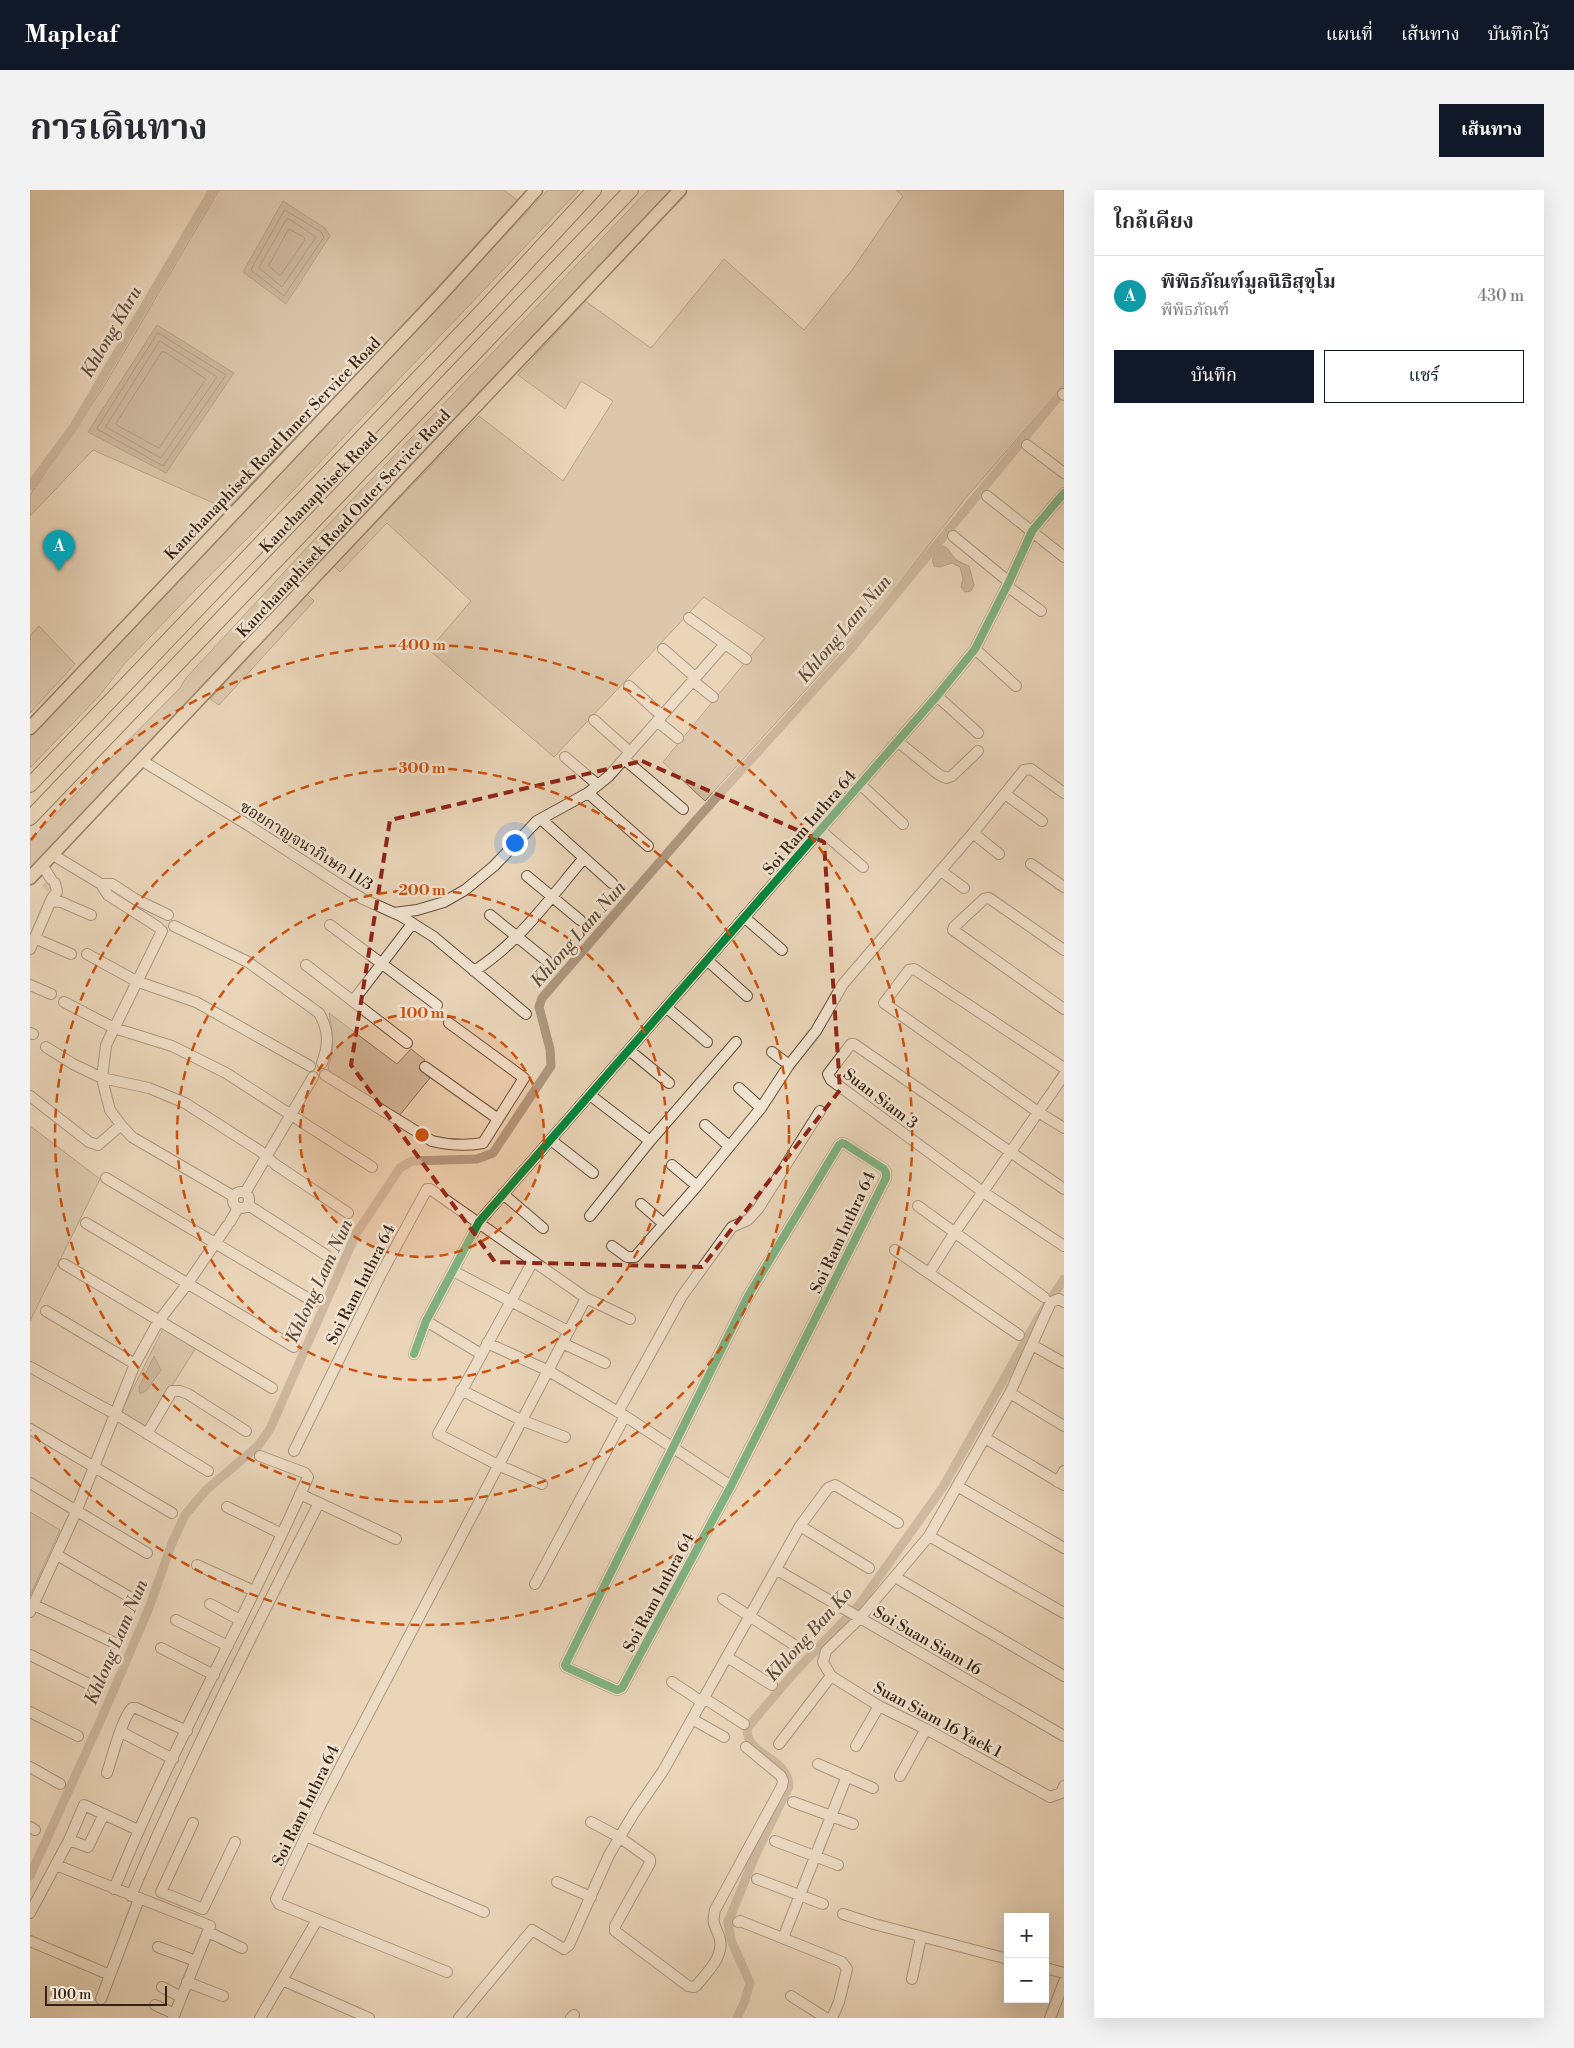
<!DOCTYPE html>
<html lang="th">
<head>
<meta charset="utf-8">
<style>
	:root { --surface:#fff; --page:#f2f2f3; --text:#2b2b33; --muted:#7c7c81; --line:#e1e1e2; --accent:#111827 }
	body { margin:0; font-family:"Libre Bodoni","Noto Serif Thai",serif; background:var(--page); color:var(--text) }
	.controls { position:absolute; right:15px; bottom:15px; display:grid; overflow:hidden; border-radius:0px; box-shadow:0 5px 20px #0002 }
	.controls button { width:45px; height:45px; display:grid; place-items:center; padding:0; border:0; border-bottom:1px solid var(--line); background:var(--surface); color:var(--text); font:25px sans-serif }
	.scale { position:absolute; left:15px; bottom:12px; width:122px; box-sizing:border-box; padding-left:5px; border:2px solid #372211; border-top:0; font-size:14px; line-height:18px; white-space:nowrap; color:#372211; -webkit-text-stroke:4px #f1e4d2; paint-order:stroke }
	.you { position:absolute; left:484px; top:652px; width:18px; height:18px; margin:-12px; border:4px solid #fff; border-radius:50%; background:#1a73e8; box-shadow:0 0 0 8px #1a73e833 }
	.badge { display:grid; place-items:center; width:32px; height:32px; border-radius:50%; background:var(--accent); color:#fff; font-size:16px; font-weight:700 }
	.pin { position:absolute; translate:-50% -41px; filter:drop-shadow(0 1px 2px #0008) }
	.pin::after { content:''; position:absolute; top:26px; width:18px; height:15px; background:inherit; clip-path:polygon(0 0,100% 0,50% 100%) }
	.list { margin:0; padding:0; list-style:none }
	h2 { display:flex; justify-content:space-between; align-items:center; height:65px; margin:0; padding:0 20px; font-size:21px }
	h2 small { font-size:16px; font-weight:400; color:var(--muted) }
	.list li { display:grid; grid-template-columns:32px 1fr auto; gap:15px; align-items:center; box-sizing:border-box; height:80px; padding:0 20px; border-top:1px solid var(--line) }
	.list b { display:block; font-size:19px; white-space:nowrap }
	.list p { margin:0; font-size:16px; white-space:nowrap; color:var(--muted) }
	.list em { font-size:16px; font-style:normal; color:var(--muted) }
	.actions { display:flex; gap:10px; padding:15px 20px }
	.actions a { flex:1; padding:11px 0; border:1px solid var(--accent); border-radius:0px; text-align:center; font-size:18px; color:var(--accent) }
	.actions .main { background:var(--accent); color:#fff }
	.map { position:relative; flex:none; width:1034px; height:1828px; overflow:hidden; border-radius:0px }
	header { display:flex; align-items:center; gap:30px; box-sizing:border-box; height:70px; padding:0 25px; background:var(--accent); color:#fff }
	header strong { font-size:24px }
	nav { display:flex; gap:28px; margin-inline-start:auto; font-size:18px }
	.intro { display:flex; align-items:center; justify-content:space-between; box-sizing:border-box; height:120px; padding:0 30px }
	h1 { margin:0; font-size:35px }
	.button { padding:12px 22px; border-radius:0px; background:var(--accent); color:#fff; font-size:18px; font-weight:700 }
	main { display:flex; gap:30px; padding:0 30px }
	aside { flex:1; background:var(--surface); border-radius:0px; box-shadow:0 5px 20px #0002 }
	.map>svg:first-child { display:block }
	.green { fill:#ccb79c; stroke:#826c56 }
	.water { fill:#ad9880; stroke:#7e6954 }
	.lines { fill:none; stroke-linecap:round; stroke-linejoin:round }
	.shore { stroke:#725d48; stroke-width:1 }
	.canal { stroke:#ad9880; stroke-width:9 }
	.minor-tunnel { stroke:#c6b197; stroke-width:10; stroke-dasharray:10 5; stroke-linecap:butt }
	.minor-casing { stroke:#644f3b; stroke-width:12 }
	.major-casing { stroke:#372211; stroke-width:15 }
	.highway-casing { stroke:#372211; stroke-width:16 }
	.minor { stroke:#f1e4d2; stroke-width:10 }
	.major { stroke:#ead5b9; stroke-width:12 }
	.highway { stroke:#ead5b9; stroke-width:14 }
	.cycleway-casing { stroke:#f1e4d2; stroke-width:11 }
	.cycleway { stroke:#00873e; stroke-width:8 }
	.marked { fill:none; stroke:#8f2418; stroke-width:4; stroke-dasharray:10 6; stroke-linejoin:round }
	.ring { fill:none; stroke:#cd510d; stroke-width:2.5; stroke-dasharray:9 6 }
	.labels { text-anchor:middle; stroke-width:5; stroke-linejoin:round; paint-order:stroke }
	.street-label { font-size:16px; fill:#372211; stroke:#f1e4d2 }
	.water-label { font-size:18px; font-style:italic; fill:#604b38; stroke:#f1e4d2 }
	.centre { fill:#cd510d; stroke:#f1e4d2; stroke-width:2.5 }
	.ring-label { font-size:15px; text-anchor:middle; font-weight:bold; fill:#cd510d; stroke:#f1e4d2; stroke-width:5; stroke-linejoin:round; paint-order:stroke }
</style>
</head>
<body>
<header>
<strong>Mapleaf</strong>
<nav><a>แผนที่</a><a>เส้นทาง</a><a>บันทึกไว้</a></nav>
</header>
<div class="intro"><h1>การเดินทาง</h1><a class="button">เส้นทาง</a></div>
<main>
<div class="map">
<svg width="1034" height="1828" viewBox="0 0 1034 1828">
	<rect width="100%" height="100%" fill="#ead5b9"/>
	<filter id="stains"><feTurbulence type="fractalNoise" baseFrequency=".004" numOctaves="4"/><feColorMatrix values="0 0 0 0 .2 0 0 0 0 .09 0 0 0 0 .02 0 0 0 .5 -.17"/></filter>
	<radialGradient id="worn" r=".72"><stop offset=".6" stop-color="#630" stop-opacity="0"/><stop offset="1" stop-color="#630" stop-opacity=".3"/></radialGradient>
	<path class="green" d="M189 0H474L487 10 298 217 263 250 197 319 63 260 0 326V305L73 198Z
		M518 0H549L220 346 166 399 96 472 69 506 0 578V547Z
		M618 0H647L0 681V650L150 498 156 488 294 339Z
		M866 0H1034V195L934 310 849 419 675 611 633 572 735 448 674 407 524 567 399 460 441 411 357 333 310 382 304 376 449 226 533 291 583 211 551 191 535 219 488 185 555 111 621 158 694 69 774 140 822 80 873 6Z
		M277 404 284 411 189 515 180 509Z
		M9 436 45 474 0 523V446Z
		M299 823 367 874 381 859 395 870 389 879 400 888 369 926 299 882C297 874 301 871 302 863 304 849 301 836 299 823Z
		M0 936 70 989 0 1131Z
		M133 1139 166 1158 116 1236 93 1224V1218Z
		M0 1322 30 1340 0 1406Z"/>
	<path class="water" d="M253 11 295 38 300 46 256 114 213 82Z
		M127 135 204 183 136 283 58 242Z
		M913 356 917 358 926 370 939 376 944 395 941 401 935 402 931 397 933 389 930 377 922 373 910 377 904 376C900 368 906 360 913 356Z
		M124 1166 131 1180 117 1200 110 1204 109 1197Z"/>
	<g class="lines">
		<path class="shore" d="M255 20 291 42 294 47 254 106 221 80Z
			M257 29H259L286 47 252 97 229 78Z
			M259 39 274 47 275 50 250 86 239 76Z
			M128 143 196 185 133 276 67 239Z
			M130 151 187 187 131 268 76 237Z
			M132 162H135L176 189 129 258 88 236 86 234Z"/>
		<path class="canal" d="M0 296 43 238 183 0
			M0 1686 72 1527 119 1418 142 1353 155 1325 176 1300 228 1256 240 1239 326 1044 370 978 382 971 447 969 463 963 521 876 520 859 509 817 512 808 667 629 819 461 1034 200
			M707 1828 714 1813 720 1793 701 1750 698 1732 725 1666 759 1596C757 1565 716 1567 717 1538L763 1484 829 1415 913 1297 1009 1127 1034 1089"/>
		<path class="minor-tunnel" d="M16 692 21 699"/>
		<defs>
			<path id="minor" d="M1033 204 1034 205
				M997 255 1034 283
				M957 306 1034 367
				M923 346 979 392
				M977 396 1011 421
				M659 428 716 469
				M633 459 665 487
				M945 459 986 496
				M663 491 683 507
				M599 496 632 526
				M907 506 948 543
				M564 530 600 562
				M627 531 648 548
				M867 551 908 584 916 588 922 586 948 561
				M535 567 568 595
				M594 569 653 619
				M111 570 218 635 313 697 333 709 371 726 404 747 496 824
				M830 594 873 634
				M558 603 618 656
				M975 604 1012 631
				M511 629 582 693
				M790 640 833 677
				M943 643 969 664
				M23 665 71 694 78 705 128 737
				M1001 674 1034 697
				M12 675 21 689
				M911 681 934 698
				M497 686 550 730
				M71 694H82L105 709 138 725
				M21 711 31 712 61 725
				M364 723 387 720 414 712 435 700 464 676 507 631 558 603 579 586 695 454
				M460 725 517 771
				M714 727 752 760
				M300 735 407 815
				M144 736 218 772 289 823C299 841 299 854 292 873
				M132 741 76 855 72 888 75 901 80 920 91 935 102 947 203 1006
				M4 748 41 764
				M0 759 22 708 27 702 25 693
				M1034 760 959 708 954 709 924 737 923 740 1034 819
				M57 764 106 791 166 812 280 876
				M677 770 717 806
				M276 775 377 853
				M444 781C489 753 520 708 554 668
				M0 795 21 804
				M323 811 382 734
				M34 812 84 838 142 856 196 883 342 977
				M636 817 677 852
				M0 843 3 844
				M16 857 43 874 72 888 119 898 155 913 230 961 246 975 318 1023
				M599 860 639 893
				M742 862 759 875
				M395 877 468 929
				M1034 878 884 779 879 780 854 813 1008 922 1034 938
				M295 885 402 951C418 955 436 956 453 953L494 888 419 833
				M709 898 731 918
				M560 905 620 951
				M0 906 59 952 68 955 91 935
				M675 935 699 956
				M521 950 563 983
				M812 953 815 954 854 979 856 983V988L701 1296 592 1498 587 1500 536 1477 535 1475 718 1106 809 955Z
				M642 975 667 996
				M76 988 284 1112
				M1034 999 824 854H821L798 884 801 890 953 1002 1034 1056
				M203 1010a8 8 0 1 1 16 0a8 8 0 1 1-16 0Z
				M215 1003 283 887
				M473 1004 513 1038
				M611 1014 634 1034
				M218 1015 296 1065
				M888 1016 1014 1107
				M560 1026 620 951 706 852
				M200 1032 208 1018
				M56 1033 264 1157
				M582 1056 597 1067H605L667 996 731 918 759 875 786 841 813 794 943 643 994 580 1001 579 1034 603
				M865 1060 989 1145
				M503 1071 408 1244 468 1275 512 1294
				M34 1074 242 1198
				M423 1081 538 1141
				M899 1083 925 1042 1034 885
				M1034 1112 1029 1109 1021 1112 980 1203 899 1346 829 1429 796 1461 793 1472 801 1486 849 1516 896 1539 1020 1607 1031 1603 1034 1596
				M16 1121 105 1174
				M396 1131 451 1164
				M457 1153 517 1180 595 1226 701 1296
				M532 1153 575 1173
				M1002 1155 1034 1173
				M384 1164 396 1131 449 1032 907 506 945 459 979 392 1002 341 1034 303
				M0 1177 85 1224 178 1281
				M431 1200 491 1230 535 1247
				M980 1203 1034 1236
				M588 1222 652 1106 702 1037 718 1030 728 1019 790 921
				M0 1239 142 1323
				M117 1244 142 1201H150L158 1204 216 1241
				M955 1248 1034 1295
				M264 1261 350 1086 397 999H400L556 1108 600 1129
				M1028 1292 1034 1281
				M0 1293 117 1363
				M927 1296 1034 1358
				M270 1304 366 1349
				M197 1317 252 1344
				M770 1336 839 1378
				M899 1346 1034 1423
				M27 1365 103 1409
				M167 1375 224 1401
				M747 1380 1034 1546
				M865 1387 1034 1486
				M505 1394 595 1226
				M693 1409 769 1458
				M180 1414 210 1430
				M4 1415 85 1453
				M0 1422 46 1322 105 1174 128 1132 158 1093 197 1036
				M146 1430 198 1456
				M131 1458 184 1485
				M0 1465 67 1498
				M697 1467 742 1495
				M642 1492 672 1512
				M674 1508 714 1534
				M0 1522 48 1546
				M662 1529 694 1547
				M91 1542 143 1569
				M749 1554 801 1486
				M826 1556 849 1516
				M788 1574 843 1598
				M0 1577 30 1594
				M77 1583C82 1568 92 1528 102 1518H106L157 1541
				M870 1586 896 1539
				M763 1612 823 1634
				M561 1632 589 1647 620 1669V1673L585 1736V1741L658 1796 664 1797 667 1795C678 1781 696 1765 689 1746 684 1733 682 1734 685 1720L752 1596 753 1591 751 1586 716 1557
				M163 1633 131 1702 173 1719 205 1652
				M0 1637 5 1640
				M276 1646 454 1722
				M39 1650 58 1657 74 1624
				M745 1651 808 1675
				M26 1675 180 1736 143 1828
				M727 1689 793 1714
				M527 1692 561 1707
				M84 1699C141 1558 217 1426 278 1287L275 1283 230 1266
				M101 1706C158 1572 223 1442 289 1313
				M0 1723 39 1650 54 1615 108 1640
				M813 1724 844 1734 978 1769
				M708 1732 710 1731 812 1772 817 1779 809 1812 802 1828
				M178 1742 212 1758
				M753 1748 817 1586
				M0 1751 80 1785
				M128 1757 166 1771
				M1015 1778 1034 1783
				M417 1782 249 1714 246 1709 288 1620 556 1108
				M882 1789 891 1747
				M252 1790 339 1828
				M157 1792 193 1806
				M132 1797 151 1807
				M761 1806 796 1828
				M71 1809 109 1709
				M125 1815 145 1824
				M230 1828 287 1730
				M429 1828 502 1740 534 1759 539 1755 579 1665 604 1623 633 1581 770 1336 798 1298 805 1295 868 1333
				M541 1828 544 1825
				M1020 1828 1034 1792"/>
			<path id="major" d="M0 538 409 107 506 0
				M0 688 650 0"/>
			<path id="highway" d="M0 595 453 120 564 0
				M0 628 601 0"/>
		</defs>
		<use href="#minor" class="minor-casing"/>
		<use href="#major" class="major-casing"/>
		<use href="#highway" class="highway-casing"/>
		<use href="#minor" class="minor"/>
		<use href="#major" class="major"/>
		<use href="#highway" class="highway"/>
		<defs>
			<path id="cycleway" d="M812 953 815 954 854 979 856 983V988L701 1296 592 1498 587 1500 536 1477 535 1475 718 1106 809 955Z
				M384 1164 396 1131 449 1032 907 506 945 459 979 392 1002 341 1034 303"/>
		</defs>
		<use href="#cycleway" class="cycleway-casing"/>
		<use href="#cycleway" class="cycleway"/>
	</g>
	<path d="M0 0H1034V1828H0ZM612 571 794 652 810 900 672 1077 465 1072 321 875 360 630Z" fill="#ead5b9" fill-opacity=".55" fill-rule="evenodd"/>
	<path class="marked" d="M612 571 794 652 810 900 672 1077 465 1072 321 875 360 630Z"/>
	<circle cx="392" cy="945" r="122" fill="#cd510d" fill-opacity=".12"/>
	<g class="ring">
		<circle cx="392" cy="945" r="122"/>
		<circle cx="392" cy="945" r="245"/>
		<circle cx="392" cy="945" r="367"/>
		<path d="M1 650A490 490 0 1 1 1 1240"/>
	</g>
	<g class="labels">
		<g class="street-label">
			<text transform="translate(242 258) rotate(-46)" y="6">Kanchanaphisek Road Inner Service Road</text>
			<text transform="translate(288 302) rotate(-46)" y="6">Kanchanaphisek Road</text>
			<text transform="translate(313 333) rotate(-47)" y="6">Kanchanaphisek Road Outer Service Road</text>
			<text transform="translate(779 632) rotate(-49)" y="6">Soi Ram Inthra 64</text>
			<text transform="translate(277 655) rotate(32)" y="6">ซอยกาญจนาภิเษก 11/3</text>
			<text transform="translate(851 908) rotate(37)" y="6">Suan Siam 3</text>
			<text transform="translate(812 1042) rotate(-65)" y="6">Soi Ram Inthra 64</text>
			<text transform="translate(330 1094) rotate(-63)" y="6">Soi Ram Inthra 64</text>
			<text transform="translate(628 1402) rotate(-62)" y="6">Soi Ram Inthra 64</text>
			<text transform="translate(898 1450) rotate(30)" y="6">Soi Suan Siam 16</text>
			<text transform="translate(908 1529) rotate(28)" y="6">Suan Siam 16 Yaek 1</text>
			<text transform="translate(275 1615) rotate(-64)" y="6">Soi Ram Inthra 64</text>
		</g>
		<g class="water-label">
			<text transform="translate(81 142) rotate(-60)" y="6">Khlong Khru</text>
			<text transform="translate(814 439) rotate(-50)" y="6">Khlong Lam Nun</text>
			<text transform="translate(548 744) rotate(-49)" y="6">Khlong Lam Nun</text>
			<text transform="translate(289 1091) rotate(-65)" y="6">Khlong Lam Nun</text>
			<text transform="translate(779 1444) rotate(-48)" y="6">Khlong Ban Ko</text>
			<text transform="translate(86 1452) rotate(-67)" y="6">Khlong Lam Nun</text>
		</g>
	</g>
	<circle cx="392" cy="945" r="8" class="centre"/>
	<g class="ring-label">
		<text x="392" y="460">400 m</text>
		<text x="392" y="583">300 m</text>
		<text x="392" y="705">200 m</text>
		<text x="392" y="828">100 m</text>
	</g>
	<rect width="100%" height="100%" filter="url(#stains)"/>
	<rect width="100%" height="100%" fill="url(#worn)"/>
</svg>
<div class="controls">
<button>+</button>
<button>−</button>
</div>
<div class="scale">100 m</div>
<div class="you"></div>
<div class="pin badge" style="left:29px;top:381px;background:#0f9aa8">A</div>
</div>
<aside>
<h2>ใกล้เคียง<small></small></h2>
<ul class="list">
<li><span class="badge" style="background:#0f9aa8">A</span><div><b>พิพิธภัณฑ์มูลนิธิสุขุโม</b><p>พิพิธภัณฑ์</p></div><em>430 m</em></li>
</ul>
<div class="actions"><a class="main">บันทึก</a><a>แชร์</a></div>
</aside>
</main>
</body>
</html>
